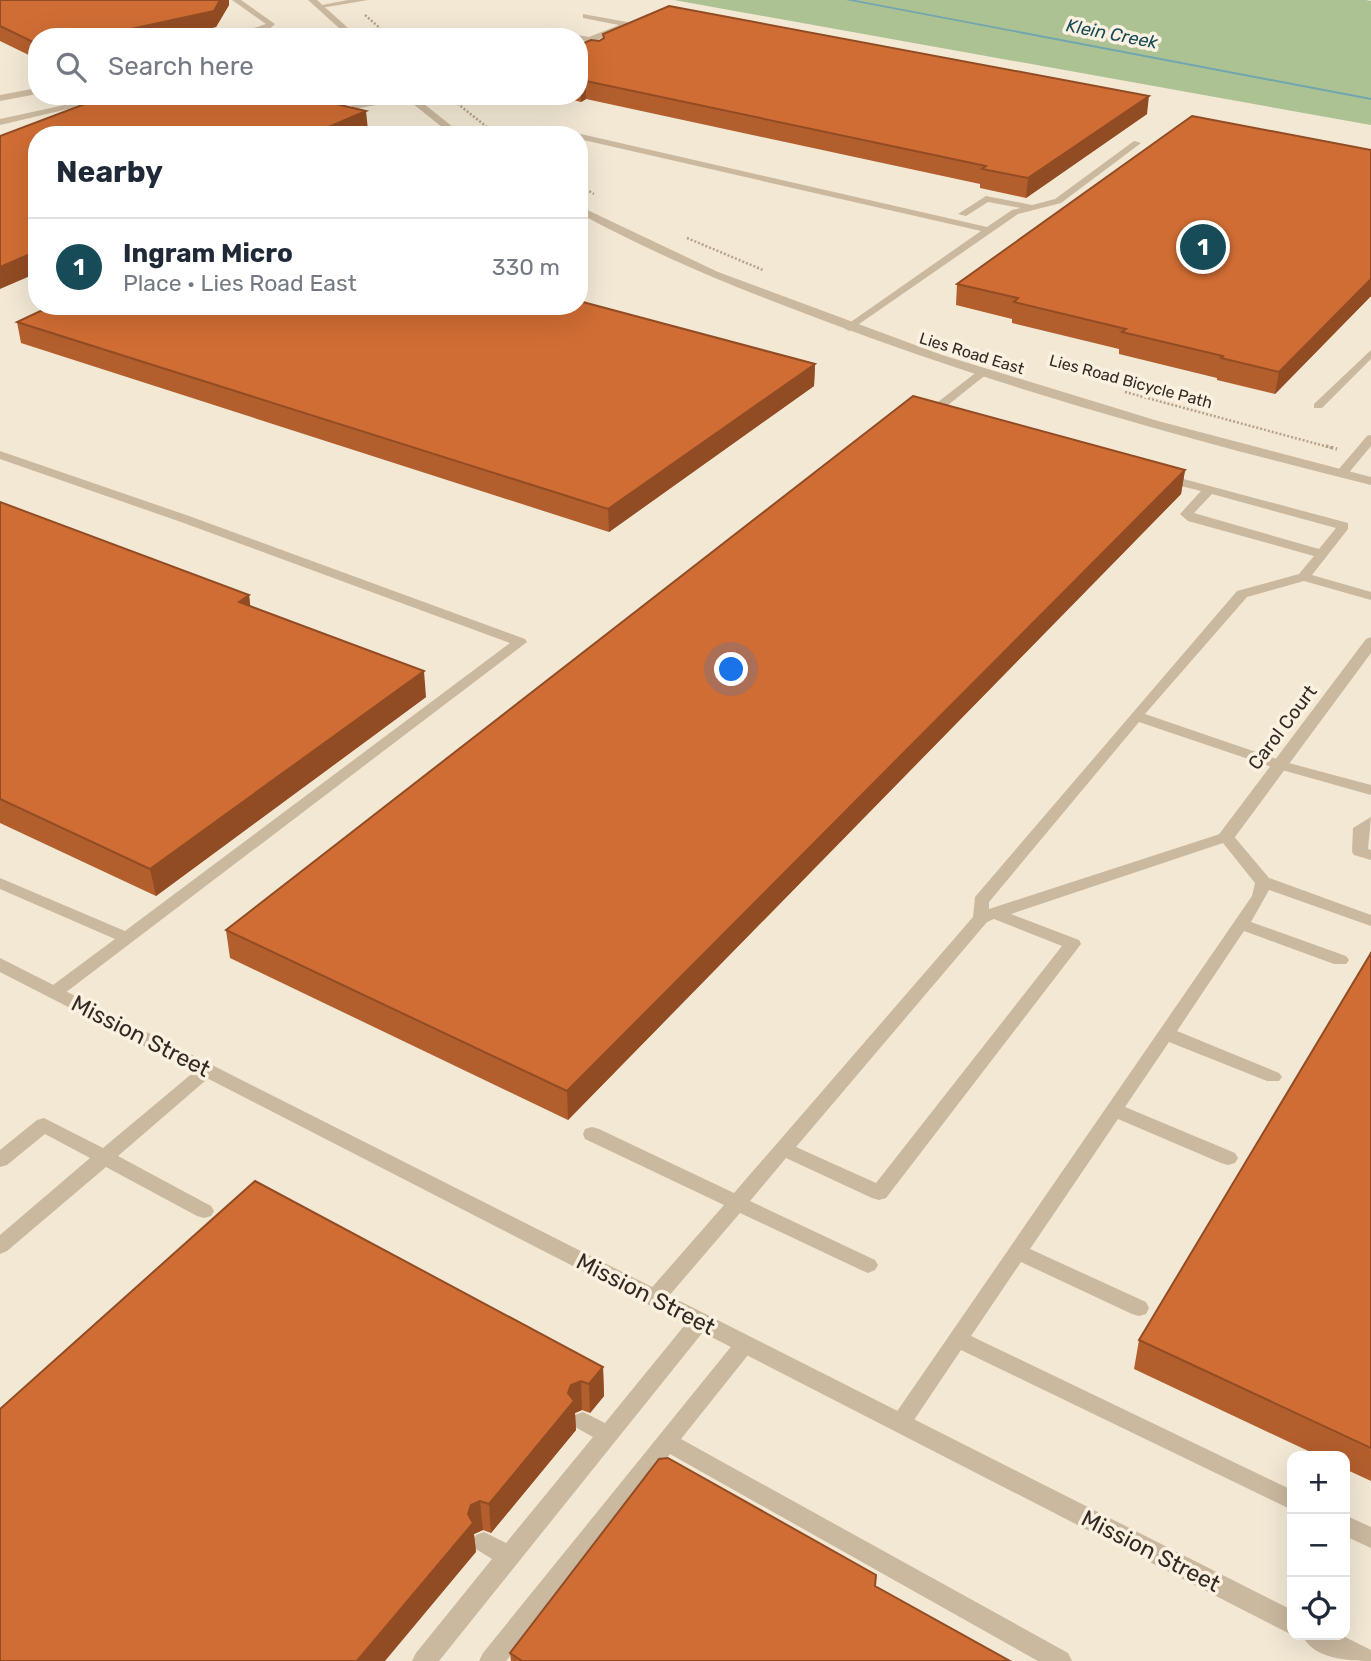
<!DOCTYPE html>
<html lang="en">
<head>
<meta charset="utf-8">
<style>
	:root { --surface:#fff; --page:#f6f6f7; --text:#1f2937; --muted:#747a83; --line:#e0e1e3; --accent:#164b57 }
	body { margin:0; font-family:Rubik,sans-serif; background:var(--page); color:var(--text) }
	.controls { position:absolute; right:21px; bottom:21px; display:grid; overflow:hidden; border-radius:14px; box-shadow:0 7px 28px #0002 }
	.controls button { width:63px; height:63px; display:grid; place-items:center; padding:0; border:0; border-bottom:2px solid var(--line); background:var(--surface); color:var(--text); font:35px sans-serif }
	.you { position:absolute; left:732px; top:670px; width:24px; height:24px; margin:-18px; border:5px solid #fff; border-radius:50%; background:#1a73e8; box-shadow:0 0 0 10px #1a73e833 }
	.badge { display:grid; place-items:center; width:46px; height:46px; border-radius:50%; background:var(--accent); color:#fff; font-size:23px; font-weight:700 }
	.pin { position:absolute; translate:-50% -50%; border:4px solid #fff; box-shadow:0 2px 7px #0006 }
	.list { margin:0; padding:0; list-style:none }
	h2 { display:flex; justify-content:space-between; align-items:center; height:91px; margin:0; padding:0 28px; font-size:30px }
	h2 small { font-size:23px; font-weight:400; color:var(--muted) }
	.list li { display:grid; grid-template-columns:46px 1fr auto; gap:21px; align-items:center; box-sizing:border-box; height:98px; padding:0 28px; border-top:2px solid var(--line) }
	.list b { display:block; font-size:26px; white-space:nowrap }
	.list p { margin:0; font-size:23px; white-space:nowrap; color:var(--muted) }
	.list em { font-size:23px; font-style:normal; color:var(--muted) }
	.icon { flex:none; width:38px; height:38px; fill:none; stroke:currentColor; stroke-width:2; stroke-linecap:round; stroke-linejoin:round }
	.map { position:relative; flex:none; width:1371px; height:1661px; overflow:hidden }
	.search { position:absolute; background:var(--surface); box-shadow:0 7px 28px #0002; left:28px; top:28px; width:560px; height:77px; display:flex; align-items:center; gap:18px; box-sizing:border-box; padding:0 24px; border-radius:28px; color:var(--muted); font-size:26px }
	.panel { position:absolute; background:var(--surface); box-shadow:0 7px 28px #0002; left:28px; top:126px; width:560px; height:189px; border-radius:28px }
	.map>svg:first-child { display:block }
	.green { fill:#acc293 }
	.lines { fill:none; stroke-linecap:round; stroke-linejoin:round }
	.stream { fill:#71a6b1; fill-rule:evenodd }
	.path-far1 { stroke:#b6a28a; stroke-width:2.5; stroke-dasharray:2 2; stroke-linecap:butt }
	.path { stroke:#b6a28a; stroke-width:3.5; stroke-dasharray:2.5 2.5; stroke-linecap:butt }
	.lane { fill:#cab89f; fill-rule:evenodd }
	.street { fill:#cab89f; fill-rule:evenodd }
	.wall { fill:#b35e2d }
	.shaded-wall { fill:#924c24 }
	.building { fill:#d06d34; stroke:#924c24; stroke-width:2 }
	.labels { text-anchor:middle; stroke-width:7; stroke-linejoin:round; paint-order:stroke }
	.far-street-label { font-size:16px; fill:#332a23; stroke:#faf1e0 }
	.far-water-label { font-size:18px; font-style:italic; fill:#164b57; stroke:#faf1e0 }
	.street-label { font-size:19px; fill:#332a23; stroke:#faf1e0 }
	.near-street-label { font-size:23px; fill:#332a23; stroke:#faf1e0 }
</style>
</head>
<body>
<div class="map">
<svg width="1371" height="1661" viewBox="0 0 1371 1661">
	<rect width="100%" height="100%" fill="#f2e8d4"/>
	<path class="green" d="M674 0H1366L1371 1V125Z"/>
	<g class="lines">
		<path class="stream" d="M846 0H855L1371 98V100Z"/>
		<path class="path-far1" d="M365 15 390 37
			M448 96 497 135
			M579 185 594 194
			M687 238 763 270
			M1125 392 1332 448"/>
		<path class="path" d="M1326 446 1337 449"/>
		<path class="lane" d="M232 0H241L275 24C264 36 241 37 226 37L266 24Z
			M348 0H368L321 8 317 6Z
			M583 14 627 22 631 24 593 42 579 40V37H561L545 32 549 30 589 37 619 25 583 18Z
			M106 96H123L0 125V119Z
			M340 96H349L357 103 404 96 413 98 355 109Z
			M546 126 987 227 1012 210 1021 208 988 202 966 216 958 214 986 196 1032 205 1055 199 1134 141 1141 143 1061 203 1018 214 849 331 844 328 845 326 981 231 579 139V135L546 132 515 135Z
			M1371 350V359L1322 408H1314V404Z
			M978 371 988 373 943 409 950 417 948 419C941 421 933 418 929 412L934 405Z
			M1371 435V446L1346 476H1338V470L1367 436Z
			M0 451 189 516 525 639 527 642 61 996H49L46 992 49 988 115 939 0 889V878L125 931 510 643 181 522 0 459Z
			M1165 474 1348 523V529L1312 575 1371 592V600L1304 581 1247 597 1145 714 1285 762 1371 785V795L1275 768 1139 722 989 902V909L1226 832 1232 834 1269 878 1371 915V926L1269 890 1251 922 1346 956 1349 960 1346 964H1334L1244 931 1177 1031 1279 1073 1282 1077 1279 1081H1267L1169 1042 1125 1107 1235 1153 1238 1158 1235 1163 1228 1165 1221 1163 1118 1119 1030 1249 1146 1302 1149 1308 1146 1314 1139 1316 1132 1314 1021 1262 971 1336 1292 1490V1510L961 1350 908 1429 900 1432 892 1429 889 1423 1252 896 1255 883 1223 843 1011 914 1079 940 1081 944 886 1198 879 1200 872 1198 786 1158 750 1201 875 1260 878 1265 875 1270 868 1273 861 1270 740 1213 662 1304 655 1306 648 1304 645 1298 648 1292 724 1205 585 1139 583 1134 585 1129 592 1127 599 1129 734 1193 973 917 975 897 1237 591 1299 574 1314 556 1188 521 1180 514 1201 491 1161 481 1159 478ZM1212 494 1336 528 1319 549 1194 513ZM994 919 1062 946 876 1183 796 1147 987 922Z
			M1371 817 1368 849 1371 850V860L1354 855 1352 852 1353 828Z
			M207 1064 213 1066 216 1070 213 1074 118 1156 211 1206 214 1211 211 1216 204 1218 197 1216 106 1167 7 1251 0 1254V1235L90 1158 45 1134 7 1165 0 1167V1150L37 1120 44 1118 103 1148 201 1066Z
			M700 1313 707 1315 710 1321 707 1327 439 1661H412L416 1653 492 1559 476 1549 473 1542 476 1535 484 1532 506 1543 593 1437 575 1427 572 1421 575 1415 583 1412 605 1423 693 1315Z
			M745 1336 752 1338 755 1344 752 1350 681 1439 1068 1653 1072 1661H1038L670 1454 506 1661H479L483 1653 738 1338Z
			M1345 1515 1371 1527V1548L1345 1536Z"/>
		<path class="street" d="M308 0H317L358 37H349Z
			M37 88V94L0 101V95Z
			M403 96H414L463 135H452Z
			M579 206 718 272 942 355 1158 421 1371 477V485C1186 439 1001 388 822 320 739 289 657 256 579 213Z
			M1371 637V653L1232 841H1220L1217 837 1220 833 1366 639Z
			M0 958 1292 1610V1635L0 972Z
			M1302 1635H1341L1371 1650V1661C1348 1661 1313 1659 1302 1635Z"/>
	</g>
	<path class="wall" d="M0 0H229V5L216 27 174 37H37V59L0 41Z
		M603 34 1147 114 1026 198 980 188V184L586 99 581 102 557 96H579V45L599 41 603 38Z
		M1371 150V296L1275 394 1217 380V378L1119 354V349L1012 323V319L956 305 957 284Z
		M17 322 815 364 814 386 609 532 21 343Z
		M1185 470 1181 494 568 1120 230 958 226 930Z
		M0 502 249 595 250 606 426 697 156 896 0 823Z
		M1371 953V1481L1345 1469V1456H1319L1134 1369 1139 1340Z
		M255 1181 603 1367 604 1396 590 1413 582 1410 575 1413 576 1430 491 1533 483 1530 474 1534 476 1552Z
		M875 1586 1010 1661H511L510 1653Z"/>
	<path class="shaded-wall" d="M220 0H229V5L216 27 174 37H94Z
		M586 81V99L581 102V83Z
		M1149 96 1147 114 1026 198 1028 178Z
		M366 111 368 130 356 135H310Z
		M37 251V273L0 289V267Z
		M1371 279V296L1275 394 1279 372Z
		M815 364 814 386 609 532 608 509Z
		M1185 470 1181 494 568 1120 567 1091Z
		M249 595 252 620 239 602Z
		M424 671 426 697 156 896 150 869Z
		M603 1367 604 1396 590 1413 589 1384Z
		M581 1381 582 1410 575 1413 576 1430 491 1533 489 1504 568 1393 571 1385Z
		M480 1501 483 1530 474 1534 476 1552 385 1661H357L468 1514 471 1505Z"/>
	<path class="building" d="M0 0H220L214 11 94 37H37V44L0 26Z
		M669 6 1149 96 1028 178 982 169 986 166 586 81 579 83V45L591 40 599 41 604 38 603 34Z
		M106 96H302L366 111 310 135H37V251L0 267V136Z
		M1192 116 1371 150V279L1279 372 1221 358 1223 356 1122 332 1126 329 1014 302 1018 298 957 284Z
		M579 301 815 364 608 509 17 322 51 306H579Z
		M913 396 1185 470 567 1091 226 930Z
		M0 502 249 595 239 602 424 671 150 869 0 799Z
		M1371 953V1448L1139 1340Z
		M255 1181 603 1367 589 1384 581 1381 571 1385 568 1393 574 1401 489 1504 480 1501 471 1505 468 1514 473 1523 357 1661H0V1409Z
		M668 1458 876 1575 875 1586 1010 1661H522L510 1653 659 1459Z"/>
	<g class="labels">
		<g class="far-street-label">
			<text transform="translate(972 353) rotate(17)" y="6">Lies Road East</text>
			<text transform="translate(1131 381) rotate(15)" y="6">Lies Road Bicycle Path</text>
		</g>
		<g class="far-water-label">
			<text transform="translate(1112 34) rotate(11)" y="6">Klein Creek</text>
		</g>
		<g class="street-label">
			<text transform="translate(1282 727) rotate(-53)" y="7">Carol Court</text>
		</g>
		<g class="near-street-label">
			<text transform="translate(141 1036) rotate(27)" y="8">Mission Street</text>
			<text transform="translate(646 1294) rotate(27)" y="8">Mission Street</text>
			<text transform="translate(1151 1551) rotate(27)" y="8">Mission Street</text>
		</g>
	</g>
</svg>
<div class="controls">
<button>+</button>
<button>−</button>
<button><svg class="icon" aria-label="locate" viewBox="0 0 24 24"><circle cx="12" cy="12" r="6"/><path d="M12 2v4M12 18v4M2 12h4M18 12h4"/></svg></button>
</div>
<div class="you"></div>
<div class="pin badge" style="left:1203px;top:247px">1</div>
<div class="search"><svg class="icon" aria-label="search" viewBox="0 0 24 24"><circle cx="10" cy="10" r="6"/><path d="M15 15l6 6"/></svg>Search here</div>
<section class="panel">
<h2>Nearby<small></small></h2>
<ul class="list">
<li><span class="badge">1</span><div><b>Ingram Micro</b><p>Place · Lies Road East</p></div><em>330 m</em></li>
</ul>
</section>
</div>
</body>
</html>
